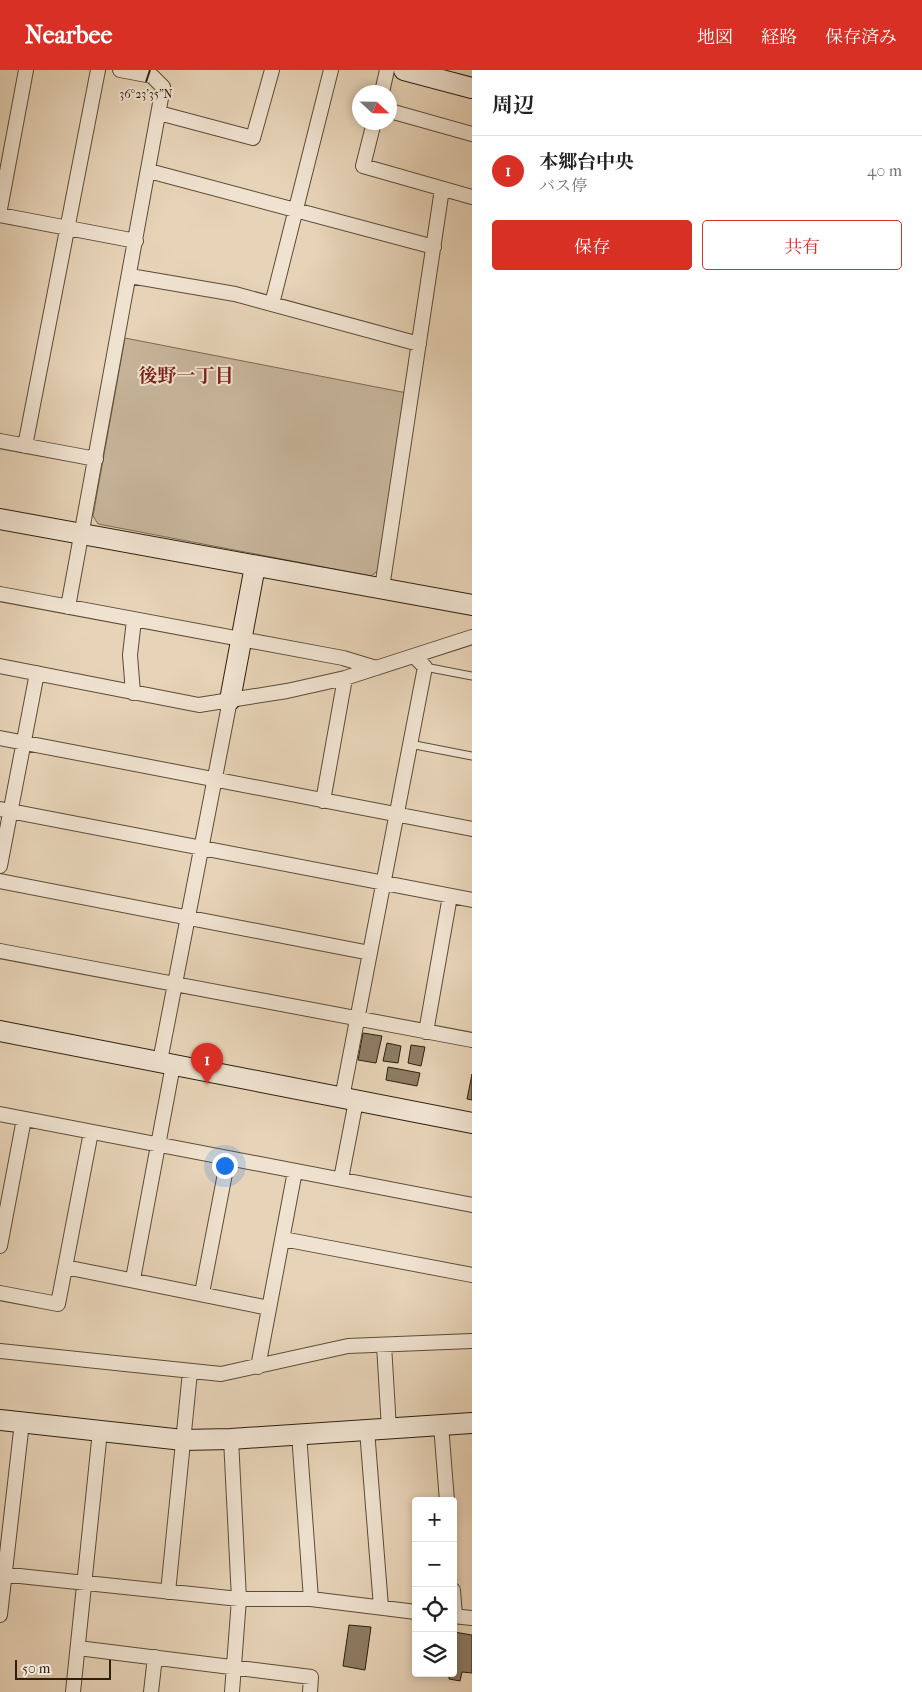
<!DOCTYPE html>
<html lang="ja">
<head>
<meta charset="utf-8">
<style>
	:root { --surface:#fff; --page:#f6f6f6; --text:#222; --muted:#767676; --line:#e0e0e0; --accent:#d93025 }
	body { margin:0; font-family:"IM FELL French Canon","Noto Serif JP",serif; background:var(--page); color:var(--text) }
	.controls { position:absolute; right:15px; bottom:15px; display:grid; overflow:hidden; border-radius:5px; box-shadow:0 2px 8px #0003 }
	.controls button { width:45px; height:45px; display:grid; place-items:center; padding:0; border:0; border-bottom:1px solid var(--line); background:var(--surface); color:var(--text); font:25px sans-serif }
	.compass { position:absolute; left:352px; top:15px; width:45px; height:45px; border-radius:50%; background:var(--surface); box-shadow:0 2px 8px #0003; rotate:112deg }
	.scale { position:absolute; left:15px; bottom:12px; width:96px; box-sizing:border-box; padding-left:5px; border:2px solid #2d1f0c; border-top:0; font-size:14px; line-height:18px; white-space:nowrap; color:#2d1f0c; -webkit-text-stroke:4px #efe2d0; paint-order:stroke }
	.you { position:absolute; left:224px; top:1095px; width:18px; height:18px; margin:-12px; border:4px solid #fff; border-radius:50%; background:#1a73e8; box-shadow:0 0 0 8px #1a73e833 }
	.badge { display:grid; place-items:center; width:32px; height:32px; border-radius:50%; background:var(--accent); color:#fff; font-size:16px; font-weight:700 }
	.pin { position:absolute; translate:-50% -41px; filter:drop-shadow(0 1px 2px #0008) }
	.pin::after { content:''; position:absolute; top:26px; width:18px; height:15px; background:inherit; clip-path:polygon(0 0,100% 0,50% 100%) }
	.list { margin:0; padding:0; list-style:none }
	h2 { display:flex; justify-content:space-between; align-items:center; height:65px; margin:0; padding:0 20px; font-size:21px }
	h2 small { font-size:16px; font-weight:400; color:var(--muted) }
	.list li { display:grid; grid-template-columns:32px 1fr auto; gap:15px; align-items:center; box-sizing:border-box; height:70px; padding:0 20px; border-top:1px solid var(--line) }
	.list b { display:block; font-size:19px; white-space:nowrap }
	.list p { margin:0; font-size:16px; white-space:nowrap; color:var(--muted) }
	.list em { font-size:16px; font-style:normal; color:var(--muted) }
	.actions { display:flex; gap:10px; padding:15px 20px }
	.actions a { flex:1; padding:11px 0; border:1px solid var(--accent); border-radius:5px; text-align:center; font-size:18px; color:var(--accent) }
	.actions .main { background:var(--accent); color:#fff }
	.icon { flex:none; width:28px; height:28px; fill:none; stroke:currentColor; stroke-width:2; stroke-linecap:round; stroke-linejoin:round }
	.map { position:relative; flex:none; width:472px; height:1622px; overflow:hidden }
	header { display:flex; align-items:center; gap:30px; box-sizing:border-box; height:70px; padding:0 25px; background:var(--accent); color:#fff }
	header strong { font-size:24px }
	nav { display:flex; gap:28px; margin-inline-start:auto; font-size:18px }
	main { display:flex }
	aside { flex:1; background:var(--surface) }
	.map>svg:first-child { display:block }
	.green { fill:#c7b49a; stroke:#7a6a53 }
	.building { fill:#8e7d65; stroke:#2d1f0c }
	.lines { fill:none; stroke-linecap:round; stroke-linejoin:round }
	.lane-casing { stroke:#5c4c37; stroke-width:9 }
	.street-casing { stroke:#5c4c37; stroke-width:16 }
	.secondary-casing { stroke:#2d1f0c; stroke-width:22 }
	.lane { stroke:#efe2d0; stroke-width:7 }
	.street { stroke:#efe2d0; stroke-width:14 }
	.secondary { stroke:#efe2d0; stroke-width:20 }
	.ticks { fill:none; stroke:#2d1f0c; stroke-width:2 }
	.labels { text-anchor:middle; stroke-width:4; stroke-linejoin:round; paint-order:stroke }
	.neighbourhood-label { font-size:19px; font-weight:bold; fill:#7a1f14; stroke:#efe2d0 }
	.ticks-label { font-size:12px; text-anchor:middle; fill:#2d1f0c; stroke:#efe2d0; stroke-width:4; stroke-linejoin:round; paint-order:stroke }
</style>
</head>
<body>
<header>
<strong>Nearbee</strong>
<nav><a>地図</a><a>経路</a><a>保存済み</a></nav>
</header>
<main>
<div class="map">
<svg width="472" height="1622" viewBox="0 0 472 1622">
	<rect width="100%" height="100%" fill="#e7d3b7"/>
	<filter id="stains"><feTurbulence type="fractalNoise" baseFrequency=".004" numOctaves="4"/><feColorMatrix values="0 0 0 0 .2 0 0 0 0 .09 0 0 0 0 .02 0 0 0 .5 -.17"/></filter>
	<radialGradient id="worn" r=".72"><stop offset=".6" stop-color="#630" stop-opacity="0"/><stop offset="1" stop-color="#630" stop-opacity=".3"/></radialGradient>
	<path class="green" d="M125 268 407 323 379 500 371 506 98 454 93 446Z"/>
	<path class="building" d="M363 963 382 966 376 993 358 990Z
		M387 973 401 976 398 993 383 991Z
		M411 975 425 977 421 996 408 993Z
		M388 997 420 1003 417 1016 386 1010Z
		M472 1004V1030L467 1029Z
		M349 1555 371 1557 365 1600 343 1596Z
		M454 1562 472 1565V1603L462 1602 460 1611 449 1609V1603H453Z"/>
	<g class="lines">
		<defs>
			<path id="lane" d="M425 597 472 606
				M410 674 472 686"/>
			<path id="street" d="M382 22 387 0
				M390 41 472 64
				M159 43 253 68 272 0
				M374 52 363 96 472 127
				M149 101 434 177
				M0 139 26 0
				M0 145 136 171
				M130 206 235 224 419 274
				M272 234 331 0
				M0 371 96 389
				M25 376 98 0
				M382 518 442 119
				M0 524 343 588 376 598
				M68 537 163 17 152 6 120 0
				M0 596 199 635 287 621 345 608 472 567
				M133 623 130 585 134 550
				M0 668 472 759
				M323 731 345 608
				M0 739 472 830
				M0 796 37 603
				M0 811 370 883
				M0 881 472 970
				M426 962 450 826
				M160 991 230 630
				M342 1028 425 597 414 586
				M0 1044 472 1135
				M341 1109 356 1031
				M283 1169 472 1205
				M0 1176 24 1049
				M65 1197 269 1238
				M133 1209 173 995
				M0 1223 58 1234 91 1062
				M202 1223 228 1088
				M384 1275 389 1359
				M0 1281 221 1304 348 1276 472 1271
				M258 1297 295 1101
				M441 1355 447 1431
				M367 1360 381 1537
				M299 1364 311 1529
				M231 1369 239 1529 232 1622
				M0 1504 239 1529H311L416 1542
				M453 1520 455 1546
				M168 1522 190 1302
				M0 1545 22 1352
				M453 1546 472 1548
				M78 1578 311 1607 310 1622
				M73 1622 100 1361
				M151 1622 155 1587"/>
			<path id="secondary" d="M404 0 472 18
				M0 449 472 535
				M230 630 255 496
				M0 961 472 1053
				M0 1350 183 1370 231 1369 472 1353"/>
		</defs>
		<use href="#lane" class="lane-casing"/>
		<use href="#street" class="street-casing"/>
		<use href="#secondary" class="secondary-casing"/>
		<use href="#lane" class="lane"/>
		<use href="#street" class="street"/>
		<use href="#secondary" class="secondary"/>
	</g>
	<path class="ticks" d="M146 12 150 0"/>
	<g class="labels">
		<g class="neighbourhood-label">
			<text x="186" y="312">後野一丁目</text>
		</g>
	</g>
	<g class="ticks-label">
		<text x="146" y="28">36°23'35"N</text>
	</g>
	<rect width="100%" height="100%" filter="url(#stains)"/>
	<rect width="100%" height="100%" fill="url(#worn)"/>
</svg>
<div class="controls">
<button>+</button>
<button>−</button>
<button><svg class="icon" aria-label="locate" viewBox="0 0 24 24"><circle cx="12" cy="12" r="6"/><path d="M12 2v4M12 18v4M2 12h4M18 12h4"/></svg></button>
<button><svg class="icon" aria-label="layers" viewBox="0 0 24 24"><path d="M12 4l9 5-9 5-9-5zM3 14l9 5 9-5"/></svg></button>
</div>
<svg class="compass" viewBox="-18 -18 36 36"><path d="M0-13l5 13h-10z" fill="#e53935"/><path d="M0 13l5-13h-10z" fill="#767676"/></svg>
<div class="scale">50 m</div>
<div class="you"></div>
<div class="pin badge" style="left:207px;top:1014px">1</div>
</div>
<aside>
<h2>周辺<small></small></h2>
<ul class="list">
<li><span class="badge">1</span><div><b>本郷台中央</b><p>バス停</p></div><em>40 m</em></li>
</ul>
<div class="actions"><a class="main">保存</a><a>共有</a></div>
</aside>
</main>
</body>
</html>
